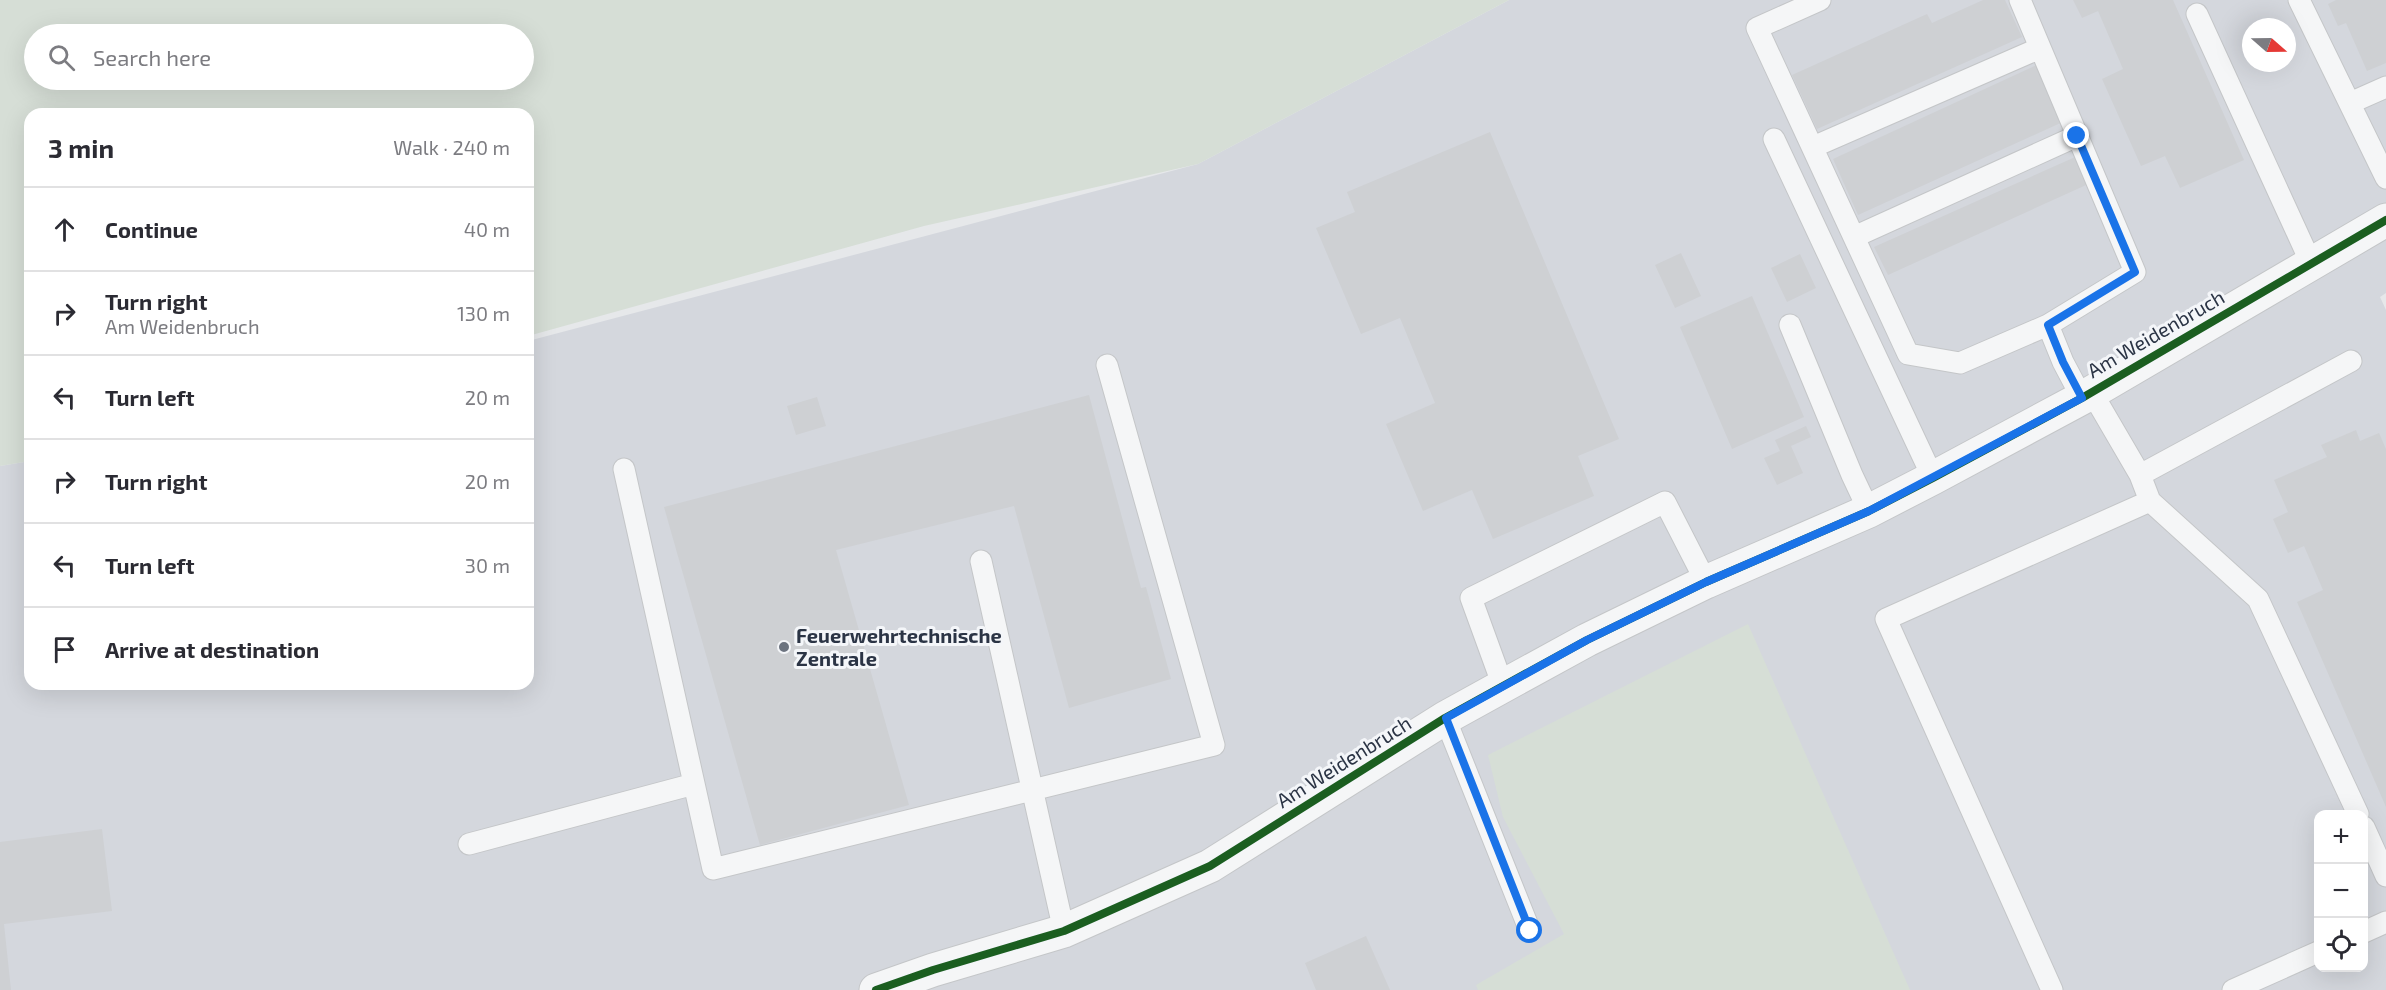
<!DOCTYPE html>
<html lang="en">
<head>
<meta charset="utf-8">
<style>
	:root { --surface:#fff; --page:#f7f7f7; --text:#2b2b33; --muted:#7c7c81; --line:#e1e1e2 }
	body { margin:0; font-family:"Exo 2",sans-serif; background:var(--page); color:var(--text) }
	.controls { position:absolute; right:18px; bottom:18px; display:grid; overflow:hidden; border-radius:12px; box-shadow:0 6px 24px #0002 }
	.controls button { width:54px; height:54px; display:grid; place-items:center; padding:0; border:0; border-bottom:2px solid var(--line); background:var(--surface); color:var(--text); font:30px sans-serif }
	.compass { position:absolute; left:2242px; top:18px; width:54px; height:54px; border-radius:50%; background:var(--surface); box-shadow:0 6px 24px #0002; rotate:110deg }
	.stop { position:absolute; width:18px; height:18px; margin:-14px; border:4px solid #1a73e8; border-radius:50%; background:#fff }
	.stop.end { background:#1a73e8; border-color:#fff; box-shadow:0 2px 6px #0008 }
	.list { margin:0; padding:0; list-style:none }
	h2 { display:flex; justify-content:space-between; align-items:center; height:78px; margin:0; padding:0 24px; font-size:26px }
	h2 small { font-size:20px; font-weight:400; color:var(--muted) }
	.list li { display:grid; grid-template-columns:39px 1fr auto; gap:18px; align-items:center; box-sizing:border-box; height:84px; padding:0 24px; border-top:2px solid var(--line) }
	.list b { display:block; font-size:22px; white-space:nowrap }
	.list p { margin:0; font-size:20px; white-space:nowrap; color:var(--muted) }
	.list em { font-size:20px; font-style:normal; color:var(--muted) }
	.icon { flex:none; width:33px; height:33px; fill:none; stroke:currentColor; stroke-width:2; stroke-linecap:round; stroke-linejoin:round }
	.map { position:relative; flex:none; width:2386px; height:990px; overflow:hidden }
	.search { position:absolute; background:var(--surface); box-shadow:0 6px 24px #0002; left:24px; top:24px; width:510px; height:66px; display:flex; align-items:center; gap:15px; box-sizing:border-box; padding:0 21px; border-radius:33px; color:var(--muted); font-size:22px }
	.panel { position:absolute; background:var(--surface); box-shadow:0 6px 24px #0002; left:24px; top:108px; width:510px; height:582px; border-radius:18px }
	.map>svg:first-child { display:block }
	.built { fill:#d4d7dd; fill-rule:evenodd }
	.green { fill:#d6ded6; fill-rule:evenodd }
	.building { fill:#ced0d3 }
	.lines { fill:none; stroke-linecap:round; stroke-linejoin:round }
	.lane-casing { stroke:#c4c6c8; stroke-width:23 }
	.street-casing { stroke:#c4c6c8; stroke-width:35 }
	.lane { stroke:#f5f6f7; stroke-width:21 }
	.street { stroke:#f5f6f7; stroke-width:33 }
	.cycleway-casing { stroke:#f4f6f9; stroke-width:11 }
	.cycleway { stroke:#1b5e20; stroke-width:8 }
	.route { stroke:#1a73e8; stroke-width:8 }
	.poi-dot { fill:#6c737f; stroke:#f4f6f9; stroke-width:2 }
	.labels { text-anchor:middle; stroke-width:6; stroke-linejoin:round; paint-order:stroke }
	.street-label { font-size:20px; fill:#2b3445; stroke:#f4f6f9 }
	.poi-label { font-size:20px; font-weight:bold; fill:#2b3445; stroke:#f4f6f9; text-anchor:start }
</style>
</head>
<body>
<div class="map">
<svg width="2386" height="990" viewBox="0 0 2386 990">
	<rect width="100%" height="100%" fill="#e6e8ea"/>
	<path class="built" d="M1509 0H2386V293L2380 297 2386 310V990H0V466L30 461V684H528V341L1198 164ZM2251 27H2287V63H2251ZM2318 814H2364V968H2318Z"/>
	<path class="green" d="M0 0H1509L1198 164 924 226 528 336V114H30V461L0 466ZM34 34H524V80H34Z
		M1748 624 1910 990H1478L1476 985 1564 934 1503 817 1488 755Z"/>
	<path class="building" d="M1983 0H2005L2022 37 1817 129 1792 75 1927 14 1932 23Z
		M2073 0H2173L2244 160 2180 188 2165 156 2141 166 2102 79 2123 69 2098 11 2082 18Z
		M2336 0H2386V63L2367 71 2346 23 2338 26 2328 4Z
		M2041 63 2067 120 1858 215 1833 159Z
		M1490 132 1619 439 1578 456 1594 496 1493 539 1472 490 1423 511 1386 424 1435 403 1400 318 1361 334 1316 228 1355 212 1347 192Z
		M2082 154 2095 181 1888 275 1874 247Z
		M1681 253 1701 296 1675 308 1655 265Z
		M1800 254 1816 288 1787 302 1771 268Z
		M1752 296 1804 417 1732 449 1680 327Z
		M1089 395 1141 588 1146 587 1171 679 1069 708 1014 506 836 550 909 805 760 845 664 507Z
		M817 397 826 426 796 435 787 406Z
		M1806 426 1811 437 1791 446 1803 473 1777 485 1764 458 1780 451 1775 440Z
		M2356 430 2360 441 2379 433 2386 449V807L2297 602 2323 590 2304 546 2288 553 2273 519 2288 512 2274 480 2327 457 2321 445Z
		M102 829 112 911 4 924 11 990H0V842Z
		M1366 936 1390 990H1316L1305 963Z"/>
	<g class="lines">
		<defs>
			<path id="lane" d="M1820 0 1757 28 1908 354 1960 363 2048 325 2135 272 2020 0
				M2299 0 2386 178
				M2197 14 2311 263
				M2350 103 2386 87
				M1774 139 1933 478
				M1813 147 2040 48
				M1854 237 2077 136
				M1790 325 1852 475 1869 511
				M2048 325 2063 362 2082 398
				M2091 391 2140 475 2150 501 2258 599 2358 814
				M624 469 713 869 1214 745 1107 365
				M2140 475 2351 361
				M981 561 1064 931
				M1503 686 1471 598 1665 502 1706 582
				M1445 718 1530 931
				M2364 827 2386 876
				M469 844 694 784
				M2364 932 2386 922
				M2052 990 1886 619 2150 501
				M2233 990 2318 952"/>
			<path id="street" d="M876 990 933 970 1064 931 1210 866 1445 718 1503 686 1587 640 1706 582 1869 511 1933 478 2082 398 2386 220"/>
		</defs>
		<use href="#lane" class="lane-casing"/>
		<use href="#street" class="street-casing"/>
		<use href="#lane" class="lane"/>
		<use href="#street" class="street"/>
		<defs>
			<path id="cycleway" d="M876 990 933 970 1064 931 1210 866 1445 718 1503 686 1587 640 1706 582 1869 511 1933 478 2082 398 2386 220"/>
		</defs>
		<use href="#cycleway" class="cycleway-casing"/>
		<use href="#cycleway" class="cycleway"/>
	</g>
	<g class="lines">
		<path class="route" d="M1530 931 1446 718 1587 640 1706 582 1869 511 2082 398 2063 362 2048 325 2135 272 2077 136"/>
	</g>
	<circle class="poi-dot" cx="784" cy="647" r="6"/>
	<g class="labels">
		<g class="street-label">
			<text transform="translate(2156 334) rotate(-30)" y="7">Am Weidenbruch</text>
			<text transform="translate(1344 762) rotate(-32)" y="7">Am Weidenbruch</text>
		</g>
		<g class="poi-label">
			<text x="796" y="643">Feuerwehrtechnische<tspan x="796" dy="23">Zentrale</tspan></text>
		</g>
	</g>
</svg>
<div class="controls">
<button>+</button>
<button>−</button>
<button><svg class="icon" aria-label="locate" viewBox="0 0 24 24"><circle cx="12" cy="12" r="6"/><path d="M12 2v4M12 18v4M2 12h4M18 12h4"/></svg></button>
</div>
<svg class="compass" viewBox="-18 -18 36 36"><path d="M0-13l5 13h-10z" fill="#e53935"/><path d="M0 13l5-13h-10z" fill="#7c7c81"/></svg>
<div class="stop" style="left:1530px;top:931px"></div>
<div class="stop end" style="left:2077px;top:136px"></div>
<div class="search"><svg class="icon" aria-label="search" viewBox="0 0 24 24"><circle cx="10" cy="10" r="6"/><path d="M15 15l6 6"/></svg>Search here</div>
<section class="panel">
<h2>3 min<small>Walk · 240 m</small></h2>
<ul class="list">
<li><svg class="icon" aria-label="ahead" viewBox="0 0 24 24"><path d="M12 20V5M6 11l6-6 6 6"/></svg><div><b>Continue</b></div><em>40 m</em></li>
<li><svg class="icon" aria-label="right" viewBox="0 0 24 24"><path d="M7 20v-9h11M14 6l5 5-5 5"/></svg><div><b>Turn right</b><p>Am Weidenbruch</p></div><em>130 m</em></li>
<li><svg class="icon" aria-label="left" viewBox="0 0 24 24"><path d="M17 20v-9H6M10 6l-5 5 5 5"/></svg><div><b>Turn left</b></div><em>20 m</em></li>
<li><svg class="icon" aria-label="right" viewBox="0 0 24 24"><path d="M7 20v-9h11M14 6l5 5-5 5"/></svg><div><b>Turn right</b></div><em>20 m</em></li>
<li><svg class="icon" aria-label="left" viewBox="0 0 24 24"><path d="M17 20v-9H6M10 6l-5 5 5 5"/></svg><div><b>Turn left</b></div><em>30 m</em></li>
<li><svg class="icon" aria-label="arrive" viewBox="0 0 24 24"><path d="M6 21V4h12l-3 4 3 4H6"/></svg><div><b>Arrive at destination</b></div></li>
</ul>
</section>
</div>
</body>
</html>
